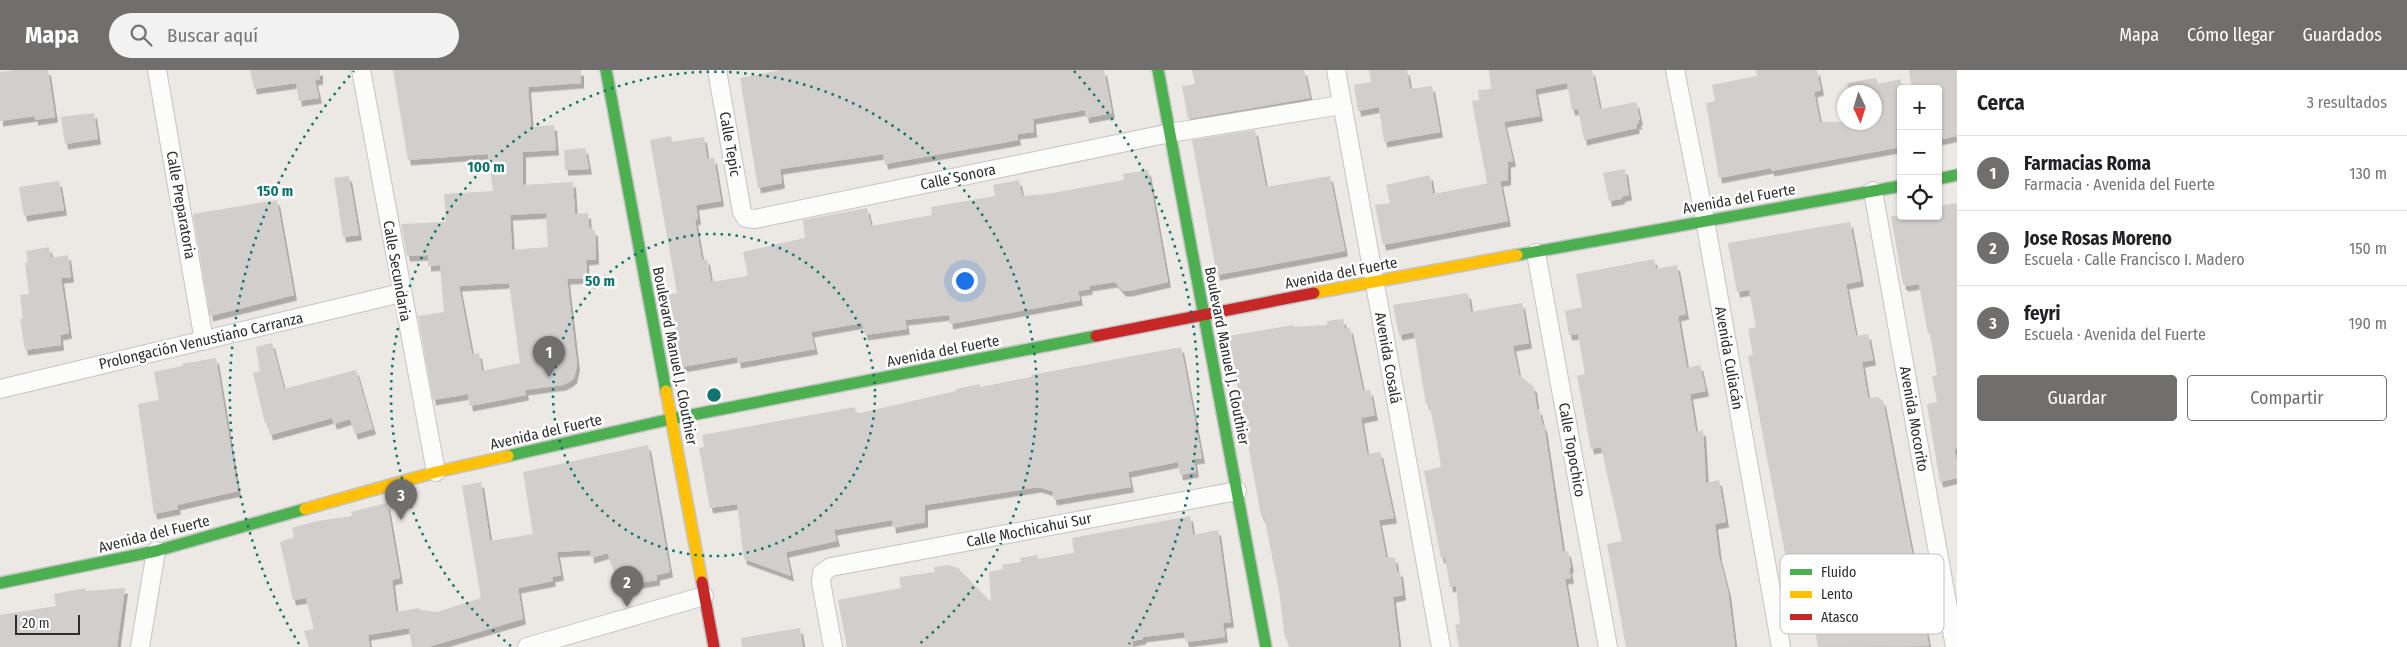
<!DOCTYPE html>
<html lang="es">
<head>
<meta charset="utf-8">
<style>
	:root { --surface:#fff; --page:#f2f2f2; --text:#202124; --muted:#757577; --line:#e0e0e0; --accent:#706f6e }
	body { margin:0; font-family:"Fira Sans Condensed",sans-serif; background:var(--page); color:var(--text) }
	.controls { position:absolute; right:15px; top:15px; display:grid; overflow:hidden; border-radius:5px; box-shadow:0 1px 4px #0004 }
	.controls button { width:45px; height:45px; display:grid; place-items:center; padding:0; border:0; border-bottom:1px solid var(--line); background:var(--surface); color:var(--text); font:25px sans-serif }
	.compass { position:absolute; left:1837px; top:15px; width:45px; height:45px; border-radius:50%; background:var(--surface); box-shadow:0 1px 4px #0004; rotate:176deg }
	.scale { position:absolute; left:15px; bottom:12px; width:65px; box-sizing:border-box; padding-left:5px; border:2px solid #2e2e2e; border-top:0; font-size:14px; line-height:18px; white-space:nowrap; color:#2e2e2e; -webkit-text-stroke:4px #fff; paint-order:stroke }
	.you { position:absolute; left:964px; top:210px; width:18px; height:18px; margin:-12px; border:4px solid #fff; border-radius:50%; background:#1a73e8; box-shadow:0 0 0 8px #1a73e833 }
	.badge { display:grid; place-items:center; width:32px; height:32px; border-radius:50%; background:var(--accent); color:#fff; font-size:16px; font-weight:700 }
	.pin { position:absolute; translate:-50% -41px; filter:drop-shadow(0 1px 2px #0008) }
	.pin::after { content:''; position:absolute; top:26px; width:18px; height:15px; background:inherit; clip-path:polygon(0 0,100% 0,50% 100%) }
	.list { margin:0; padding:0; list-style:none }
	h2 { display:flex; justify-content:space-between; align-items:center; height:65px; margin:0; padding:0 20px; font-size:21px }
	h2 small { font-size:16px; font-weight:400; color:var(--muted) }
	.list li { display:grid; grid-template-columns:32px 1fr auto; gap:15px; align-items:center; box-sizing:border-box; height:75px; padding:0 20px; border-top:1px solid var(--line) }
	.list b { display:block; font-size:19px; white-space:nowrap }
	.list p { margin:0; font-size:16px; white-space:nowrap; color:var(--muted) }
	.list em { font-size:16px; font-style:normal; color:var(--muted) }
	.actions { display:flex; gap:10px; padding:15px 20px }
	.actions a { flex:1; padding:11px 0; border:1px solid var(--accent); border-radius:5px; text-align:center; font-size:18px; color:var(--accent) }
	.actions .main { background:var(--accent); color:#fff }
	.icon { flex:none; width:28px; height:28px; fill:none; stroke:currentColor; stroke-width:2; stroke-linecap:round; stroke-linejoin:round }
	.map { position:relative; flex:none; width:1957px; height:577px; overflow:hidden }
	header { display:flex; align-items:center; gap:30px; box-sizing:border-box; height:70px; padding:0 25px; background:var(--accent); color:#fff }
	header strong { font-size:24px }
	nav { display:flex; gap:28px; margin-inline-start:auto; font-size:18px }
	.search { width:350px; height:45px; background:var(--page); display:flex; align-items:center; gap:12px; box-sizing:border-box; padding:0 18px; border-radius:28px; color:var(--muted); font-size:19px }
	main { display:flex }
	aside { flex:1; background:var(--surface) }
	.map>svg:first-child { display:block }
	.building { fill:#d1cecb; fill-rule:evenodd; filter:url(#shadow) }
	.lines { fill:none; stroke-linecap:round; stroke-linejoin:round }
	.street-casing { stroke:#c5c4c5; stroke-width:20 }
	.fast-casing { stroke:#c5c4c5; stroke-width:14 }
	.slow-casing { stroke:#c5c4c5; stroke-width:14 }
	.jam-casing { stroke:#c5c4c5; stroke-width:14 }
	.street { stroke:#fcfcfb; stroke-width:18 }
	.fast { stroke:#4caf50; stroke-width:11 }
	.slow { stroke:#ffc107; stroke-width:11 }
	.jam { stroke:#c62828; stroke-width:11 }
	.ring { fill:none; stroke:#0f766e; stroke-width:2.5; stroke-dasharray:2.5 5 }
	.labels { text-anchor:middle; stroke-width:5; stroke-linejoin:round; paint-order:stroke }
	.street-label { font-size:15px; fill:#2e2e2e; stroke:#fff }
	.key { fill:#fff; stroke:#c0c0c0; stroke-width:1 }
	.key-label { font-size:14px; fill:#2e2e2e }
	.centre { fill:#0f766e; stroke:#fff; stroke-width:2.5 }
	.ring-label { font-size:15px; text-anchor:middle; font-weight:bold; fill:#0f766e; stroke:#fff; stroke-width:5; stroke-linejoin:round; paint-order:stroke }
</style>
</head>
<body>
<header>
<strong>Mapa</strong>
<div class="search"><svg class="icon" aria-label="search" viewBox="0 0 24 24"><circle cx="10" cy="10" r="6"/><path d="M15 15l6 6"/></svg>Buscar aquí</div>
<nav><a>Mapa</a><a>Cómo llegar</a><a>Guardados</a></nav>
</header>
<main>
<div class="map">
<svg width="1957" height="577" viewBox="0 0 1957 577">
	<defs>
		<filter id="shadow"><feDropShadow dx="3" dy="5.5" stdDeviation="0" flood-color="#0004"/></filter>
	</defs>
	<rect width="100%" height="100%" fill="#ece8e4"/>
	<path class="building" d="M15 0H48L55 47 35 50V46L0 51V2Z
		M250 0H320V9L315 10 319 28 299 31 296 13 254 19Z
		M393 0H581V13L528 17 531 57 554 55 556 80 523 82V115L573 112 575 144 588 143 589 157 595 161 596 189 586 190 587 208 567 209 577 295 574 308 569 312 563 315 525 320 526 325 470 336 468 324 433 330 418 246 444 242 440 195 428 196V185L407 186 401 154 446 152 444 124 493 121 488 84 408 90ZM546 143 548 177 512 180 510 145ZM509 213 520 293 482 301 479 283 472 284 459 216Z
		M780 0H1104L1112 43 1086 48 1085 40 1033 49 1034 62 1017 64 1018 70 885 94 883 84 780 99 782 113 758 118 740 8Z
		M1192 0H1304L1310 28 1188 49 1182 16 1195 14Z
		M1369 0H1407L1410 19 1432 16 1440 62 1384 72 1379 37 1358 41 1354 15 1371 12Z
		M1489 0H1592L1600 39 1636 32 1640 50H1638L1639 54H1636L1637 58 1584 70 1578 39 1572 40 1567 13 1535 19 1540 46 1504 52 1513 91 1508 92V110L1487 113 1472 31 1479 30 1478 20 1491 19Z
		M1756 0H1817L1821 20 1814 22 1820 52H1874V22H1849L1847 13 1876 8 1878 14 1901 9V77L1771 101V98L1719 108 1706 33 1715 31 1712 15 1757 6Z
		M1909 0H1957V66L1938 70V19H1912Z
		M94 43 98 69 65 74 61 47Z
		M1255 60 1266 117 1330 106 1345 181 1217 205 1192 70Z
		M671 66 672 72 704 67 707 89 714 88 721 131 696 135 698 149 695 150 702 190 707 189 711 212 748 206 743 182 805 168 803 150 867 138 871 156 932 145 931 137 995 126 993 115 1019 110 1022 126 1047 124 1124 110 1123 104 1148 100 1168 212 1129 221H1123L1115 212 1089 216 1090 219 1078 221 1080 230 950 254 949 245 905 250 907 259 865 265 862 253 811 262 815 279 738 293 737 287 682 297 669 224 677 223 650 70Z
		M585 78 589 99 565 100 564 80Z
		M1625 99 1629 125 1623 126 1621 129 1609 131 1603 103Z
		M1430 105 1433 124 1500 111 1508 151 1383 175 1375 135 1390 133 1386 115Z
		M349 106 359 165 343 167 334 108Z
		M59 111 64 140 24 146 19 117Z
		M277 130 294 225 210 246 193 144Z
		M1957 133V378L1954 379 1957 391V408L1940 412 1927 334 1937 332 1932 306 1937 305 1930 263 1928 264 1919 214 1906 216 1903 214 1891 146H1941L1939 136Z
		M1850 152 1861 211 1846 214 1856 266 1868 264 1873 290 1862 292 1868 328 1878 327 1883 331 1902 431 1915 498 1900 501 1907 537 1918 535 1921 551 1924 550 1929 576 1818 577 1807 513 1791 516 1748 286 1753 285 1748 259 1756 257 1749 220 1737 222 1728 173Z
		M49 177 51 188 68 185 71 207 61 208 69 263 60 265 61 275 25 280 20 249 23 248 20 225 29 224 25 193 28 192 26 181Z
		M1654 189 1656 199 1677 195 1686 244 1678 246 1687 298 1700 295 1706 321 1690 324 1696 362 1703 360 1706 413 1719 410 1726 452 1715 454 1719 486 1728 521 1735 577H1626L1607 474 1622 471 1601 377 1591 379 1577 306 1585 304 1578 264 1569 265 1565 241 1582 237 1576 204Z
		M1468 223 1471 242 1522 233 1529 273 1513 276 1519 305 1534 317 1537 339H1539L1543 356 1544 355 1563 482 1568 481 1571 497 1569 498 1571 508 1565 509 1577 577H1459L1455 555 1460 554 1456 516 1450 517 1445 487 1441 488 1424 401 1441 397 1437 372 1429 333 1426 334 1414 262 1399 265 1393 235Z
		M1343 249 1345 259 1350 258 1363 321 1370 320 1375 345 1361 348 1367 384 1380 382 1394 448 1379 450 1386 487 1395 488 1397 502 1400 501 1403 525 1393 527 1399 577H1289L1288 568 1285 569 1279 521 1264 446H1261L1238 319 1229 266 1293 255V257L1327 255V251Z
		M272 273 284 319 356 300 373 359 355 364 350 349 334 354 332 348 270 365 267 352 265 353 253 303 260 301 256 277Z
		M1181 277 1202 388 1194 389 1196 402 1180 405 1178 392 1128 402 1131 417 1054 430 1052 421 1038 417 925 435V452L893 458 892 450 834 460 837 471 786 482 791 506 744 489 737 434 710 438 699 378 704 377 702 365 855 337 856 344 956 321V319L980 314V317L1031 307V305Z
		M216 288 238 421 177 435 178 439 154 444 138 334 159 330 154 302 183 296 182 294Z
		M648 375 670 502 657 505V510L617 517 613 495 611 496 608 483 591 488 590 480 557 482 561 505 552 507 553 511 518 518 523 549 428 577H412L409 558 368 565 370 577H309L304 561 314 559 306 528 293 530 280 472 294 467 292 458 317 451 352 446 351 442 387 433 400 508 392 510 396 542 419 538 420 540 437 542 481 528 462 416 481 412 490 471 533 464 523 402Z
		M1190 446 1193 465 1218 460 1231 552 1223 553 1225 567 1186 572 1184 562 1143 567V569L1132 571 1133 577H847L838 530 901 518 899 507 935 502 934 497 948 495 958 498 991 532 989 502 1003 499 1002 495 1021 492 1020 488 1038 485V489L1074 483 1072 468Z
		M86 518V521L125 518 117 577H0V545L56 536 54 524Z
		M800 558 803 577H742L741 568Z"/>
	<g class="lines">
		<defs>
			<path id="street" d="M157 0 204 271
				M361 0 436 402
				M717 0 742 142 746 148 755 149 1170 63 1341 35
				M1336 0 1441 577
				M1675 0 1705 150 1781 577
				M1873 121 1955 577
				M1536 183 1608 577
				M0 319 401 223
				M140 577 156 481
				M527 577 704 526
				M833 577 821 512 822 503 831 497 1237 421"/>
			<path id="fast" d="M606 0 666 321
				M1158 0 1266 577
				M1938 109 1957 105
				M1517 185 1901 116
				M508 386 671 349 1096 266
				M0 513 156 481 305 439"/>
			<path id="slow" d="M1314 223 1517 185
				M666 321 702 512
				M305 439 436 402 508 386"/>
			<path id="jam" d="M1096 266 1314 223
				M702 512 714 577"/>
		</defs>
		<use href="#street" class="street-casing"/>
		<use href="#fast" class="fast-casing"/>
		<use href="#slow" class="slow-casing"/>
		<use href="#jam" class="jam-casing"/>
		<use href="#street" class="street"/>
		<use href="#fast" class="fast"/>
		<use href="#slow" class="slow"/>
		<use href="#jam" class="jam"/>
	</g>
	<g class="ring">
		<circle cx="714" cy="325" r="161"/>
		<path d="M511 576A323 323 0 1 1 917 576"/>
		<path d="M299 574A484 484 0 0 1 354 1M1074 1A484 484 0 0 1 1129 574"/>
	</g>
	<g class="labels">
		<g class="street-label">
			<text transform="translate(730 74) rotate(80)" y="5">Calle Tepic</text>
			<text transform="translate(958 107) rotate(-12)" y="5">Calle Sonora</text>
			<text transform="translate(1739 129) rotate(-10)" y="5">Avenida del Fuerte</text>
			<text transform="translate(181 135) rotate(80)" y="5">Calle Preparatoria</text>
			<text transform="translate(397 201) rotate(80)" y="5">Calle Secundaria</text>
			<text transform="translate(1341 203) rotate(-11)" y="5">Avenida del Fuerte</text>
			<text transform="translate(201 271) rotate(-13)" y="5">Prolongación Venustiano Carranza</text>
			<text transform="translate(943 281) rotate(-11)" y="5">Avenida del Fuerte</text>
			<text transform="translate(675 286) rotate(79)" y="5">Boulevard Manuel J. Clouthier</text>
			<text transform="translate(1227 286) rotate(79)" y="5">Boulevard Manuel J. Clouthier</text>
			<text transform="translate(1388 288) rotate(80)" y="5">Avenida Cosalá</text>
			<text transform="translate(1729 288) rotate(80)" y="5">Avenida Culiacán</text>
			<text transform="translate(1914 349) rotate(80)" y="5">Avenida Mocorito</text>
			<text transform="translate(546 362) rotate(-13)" y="5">Avenida del Fuerte</text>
			<text transform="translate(1572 380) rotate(80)" y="5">Calle Topochico</text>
			<text transform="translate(1029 460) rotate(-11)" y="5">Calle Mochicahui Sur</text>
			<text transform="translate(154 464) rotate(-14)" y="5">Avenida del Fuerte</text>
		</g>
	</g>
	<rect x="1780" y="484" width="164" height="80" rx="8" class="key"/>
	<rect x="1790" y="499" width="22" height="6" fill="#4caf50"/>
	<rect x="1790" y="521" width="22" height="7" fill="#ffc107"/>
	<rect x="1790" y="544" width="22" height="6" fill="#c62828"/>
	<g class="key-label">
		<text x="1821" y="507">Fluido</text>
		<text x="1821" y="529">Lento</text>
		<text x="1821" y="552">Atasco</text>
	</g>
	<circle cx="714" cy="325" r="8" class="centre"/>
	<g class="ring-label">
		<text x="486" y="102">100 m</text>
		<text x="275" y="126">150 m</text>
		<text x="600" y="216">50 m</text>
	</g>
</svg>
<div class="controls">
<button>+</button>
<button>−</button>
<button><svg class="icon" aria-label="locate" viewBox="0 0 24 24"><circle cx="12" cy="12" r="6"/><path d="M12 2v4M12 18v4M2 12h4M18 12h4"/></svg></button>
</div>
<svg class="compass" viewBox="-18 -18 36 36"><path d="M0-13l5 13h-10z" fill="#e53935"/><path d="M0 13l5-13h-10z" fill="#757577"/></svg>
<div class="scale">20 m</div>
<div class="you"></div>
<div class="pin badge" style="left:549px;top:307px">1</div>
<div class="pin badge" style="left:627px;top:537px">2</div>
<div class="pin badge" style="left:401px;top:450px">3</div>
</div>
<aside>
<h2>Cerca<small>3 resultados</small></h2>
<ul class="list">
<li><span class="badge">1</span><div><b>Farmacias Roma</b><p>Farmacia · Avenida del Fuerte</p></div><em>130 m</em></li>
<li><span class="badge">2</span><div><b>Jose Rosas Moreno</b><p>Escuela · Calle Francisco I. Madero</p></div><em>150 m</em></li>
<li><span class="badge">3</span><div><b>feyri</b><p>Escuela · Avenida del Fuerte</p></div><em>190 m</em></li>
</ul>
<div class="actions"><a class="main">Guardar</a><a>Compartir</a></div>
</aside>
</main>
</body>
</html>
